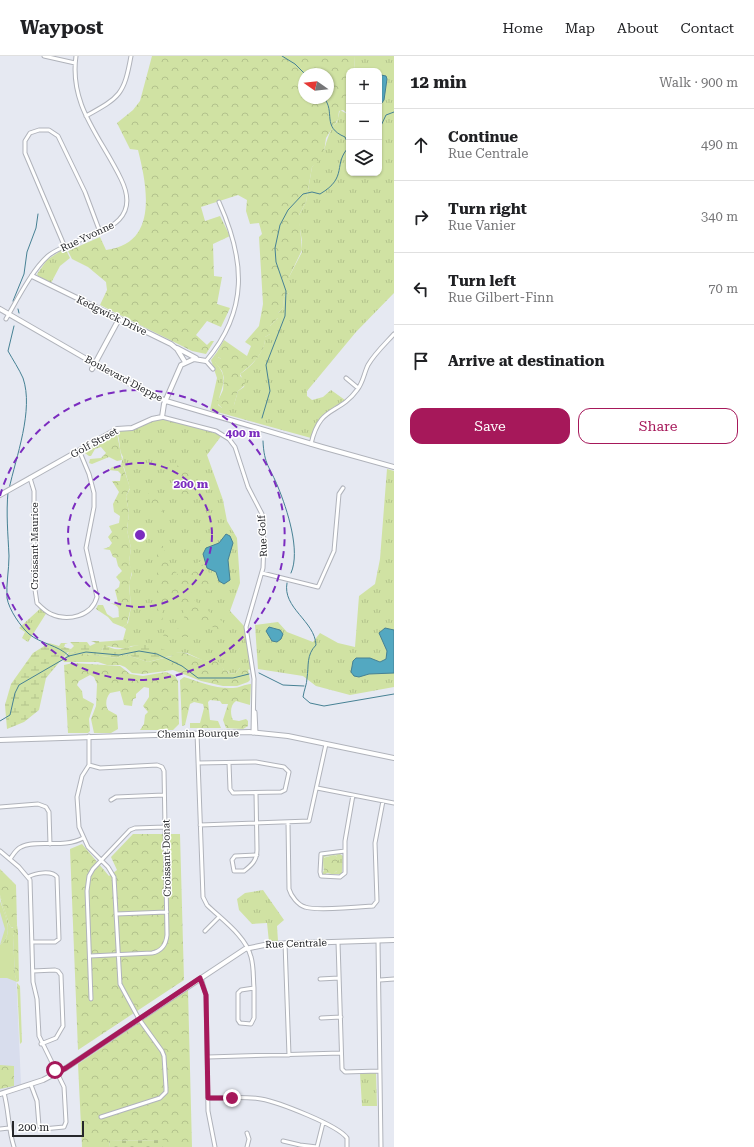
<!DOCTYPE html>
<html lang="en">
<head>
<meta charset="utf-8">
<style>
	:root { --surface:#fff; --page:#f2f2f2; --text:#202124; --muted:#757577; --line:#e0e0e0; --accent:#a6185a }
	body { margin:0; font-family:"Roboto Serif",serif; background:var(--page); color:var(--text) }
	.controls { position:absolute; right:12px; top:12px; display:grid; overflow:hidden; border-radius:8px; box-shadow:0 1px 3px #0004 }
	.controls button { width:36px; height:36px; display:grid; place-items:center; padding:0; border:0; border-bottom:1px solid var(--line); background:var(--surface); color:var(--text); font:20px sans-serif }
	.compass { position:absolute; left:298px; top:12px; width:36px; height:36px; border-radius:50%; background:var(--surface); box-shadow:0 1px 3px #0004; rotate:284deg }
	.scale { position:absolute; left:12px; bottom:10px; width:72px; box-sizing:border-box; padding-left:4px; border:2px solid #26272b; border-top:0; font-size:11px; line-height:14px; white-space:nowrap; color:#26272b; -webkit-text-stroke:3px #fff; paint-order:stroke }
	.stop { position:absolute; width:12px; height:12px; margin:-9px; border:3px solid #a6185a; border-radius:50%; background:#fff }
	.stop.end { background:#a6185a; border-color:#fff; box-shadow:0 1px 4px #0008 }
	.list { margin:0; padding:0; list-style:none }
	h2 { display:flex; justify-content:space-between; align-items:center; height:52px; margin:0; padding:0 16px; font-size:17px }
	h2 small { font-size:13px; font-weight:400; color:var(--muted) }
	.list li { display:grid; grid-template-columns:26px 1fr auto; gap:12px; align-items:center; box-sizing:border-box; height:72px; padding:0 16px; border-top:1px solid var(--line) }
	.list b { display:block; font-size:15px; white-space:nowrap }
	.list p { margin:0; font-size:13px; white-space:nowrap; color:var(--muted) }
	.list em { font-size:13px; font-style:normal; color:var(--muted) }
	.actions { display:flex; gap:8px; padding:12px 16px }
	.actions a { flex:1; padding:9px 0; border:1px solid var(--accent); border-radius:12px; text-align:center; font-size:14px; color:var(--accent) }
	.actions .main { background:var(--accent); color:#fff }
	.icon { flex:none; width:22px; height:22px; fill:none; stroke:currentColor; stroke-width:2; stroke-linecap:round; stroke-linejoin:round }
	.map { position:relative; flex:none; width:394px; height:1091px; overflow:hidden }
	header { display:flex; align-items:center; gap:24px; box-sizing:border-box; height:56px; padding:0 20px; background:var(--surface); border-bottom:1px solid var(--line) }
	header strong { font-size:19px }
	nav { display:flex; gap:22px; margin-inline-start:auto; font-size:14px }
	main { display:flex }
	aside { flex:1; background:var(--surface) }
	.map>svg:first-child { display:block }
	.built { fill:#d8dded }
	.grass { fill:url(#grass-tufts); fill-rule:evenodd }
	.forest { fill:url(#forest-crowns); fill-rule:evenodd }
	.wetland { fill:url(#wetland-marsh) }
	.cemetery { fill:url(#cemetery-stones) }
	.garden { fill:#d0e2a3 }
	.water { fill:#53a8c1; stroke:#468194 }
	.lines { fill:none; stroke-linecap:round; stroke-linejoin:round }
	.stream { stroke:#468194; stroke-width:1 }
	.street-casing { stroke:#b0b3bb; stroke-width:5 }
	.secondary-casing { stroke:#b0b3bb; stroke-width:6 }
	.street { stroke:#fff; stroke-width:3 }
	.secondary { stroke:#fff; stroke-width:4 }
	.route { stroke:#a6185a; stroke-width:5 }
	.ring { fill:none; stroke:#7b2cbf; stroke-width:2; stroke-dasharray:7 5 }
	.labels { text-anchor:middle; stroke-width:3; stroke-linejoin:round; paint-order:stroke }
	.street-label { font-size:10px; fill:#26272b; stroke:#fff }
	.centre { fill:#7b2cbf; stroke:#fff; stroke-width:2 }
	.ring-label { font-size:12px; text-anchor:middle; font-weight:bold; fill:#7b2cbf; stroke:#fff; stroke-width:3; stroke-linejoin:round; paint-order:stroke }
</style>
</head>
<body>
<header>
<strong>Waypost</strong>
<nav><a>Home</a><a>Map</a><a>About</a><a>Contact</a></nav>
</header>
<main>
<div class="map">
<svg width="394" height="1091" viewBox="0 0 394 1091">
	<defs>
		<pattern id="grass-tufts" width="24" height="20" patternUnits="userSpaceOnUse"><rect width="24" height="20" fill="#d0e2a3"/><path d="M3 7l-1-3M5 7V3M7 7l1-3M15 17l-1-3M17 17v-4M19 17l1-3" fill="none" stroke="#b2c28c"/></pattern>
		<pattern id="forest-crowns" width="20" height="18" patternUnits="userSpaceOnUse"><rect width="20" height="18" fill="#d0e2a3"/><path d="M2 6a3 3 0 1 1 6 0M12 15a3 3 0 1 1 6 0" fill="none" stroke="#b2c28c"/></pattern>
		<pattern id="wetland-marsh" width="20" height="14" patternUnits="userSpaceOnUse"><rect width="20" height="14" fill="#d0e2a3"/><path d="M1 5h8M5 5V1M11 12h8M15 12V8" fill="none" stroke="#b2c28c"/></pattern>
		<pattern id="cemetery-stones" width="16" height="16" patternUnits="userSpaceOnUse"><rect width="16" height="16" fill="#d0e2a3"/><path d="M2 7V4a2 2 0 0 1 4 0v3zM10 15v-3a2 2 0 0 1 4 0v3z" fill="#b2c28c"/></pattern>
	</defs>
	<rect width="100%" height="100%" fill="#e6e9f2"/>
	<path class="built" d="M0 843 15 894 21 1028 0 1034Z"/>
	<path class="grass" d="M355 0H394V237L356 276 307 335V340L312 344 323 341 331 334 345 344C327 356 317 359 311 382L210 354 217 322 211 304 217 296 218 301 221 303H216L215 306C231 324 220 330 218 349L222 352 234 349 238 335 244 331 245 327 240 318C251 311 266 295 265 281L270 278V270L278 262V257L283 252 284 241 289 237V221L302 196V185L298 161 306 146 312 111C319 102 317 108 316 96H324C325 89 331 70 337 66L340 54 349 59V117H379V15H354Z
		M65 192 70 202 60 210 51 227 38 220 37 218 47 204Z
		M157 363H165L222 379 207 399 223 444 227 465 237 482 240 527 230 555 244 570 251 614 240 612 236 617 229 618 228 615 224 614 220 608 214 604H202L187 597 170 596 145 589 131 590 126 593 127 589 123 584 126 573 123 571 128 567 131 551 129 527 132 518 129 506 131 492 127 474 129 457 126 440 130 433 124 411 121 409 123 401C118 393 121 385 117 377L86 394V392L117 375Z
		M387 413 394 415V631L350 639 316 630 303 620 258 613 255 569 278 566 287 576 313 586 320 577 338 587 355 591 359 540 375 528 380 503Z
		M42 551 47 556 28 586 22 582 25 576 19 572Z
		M340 798 343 800 342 818H323L321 802 323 799ZM334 799 337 800 338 813 336 816 327 818 323 815 324 801Z
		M263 834 284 864 277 870 278 885 269 886 267 867 252 868 239 854 237 843 245 837Z
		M0 838 9 868 12 872 17 869 18 876H15L13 881 15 919 17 926 7 922H0V889C18 875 0 856 0 838Z
		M360 1017H376L377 1050H362Z"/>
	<path class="forest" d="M152 0H355L354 15H349V59L343 54 339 55 338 63 326 82 324 96H317L320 104 312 111 306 146 299 159 302 194 289 221V237L284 241 283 252 278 257V262L270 270V278L265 281C266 296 251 310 240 318V320L245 324V329L238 335 234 349 230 353 222 352 217 347 223 334 224 322 222 315 214 305 215 303H221L217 300V296L224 284 247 300 251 290 245 286 259 270 263 248 259 181 262 178 259 167 250 168 246 155 247 144 238 139 201 151 205 165 220 160 230 180 213 188 214 220 222 221 217 248 230 252 221 271 207 265 196 279 207 289 211 285H214L206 298 192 295 100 249 107 234 106 226 88 211 72 203 68 195 100 181 106 194C159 188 147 130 138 94L130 93 117 67 133 54 140 45ZM304 18H328V42H304Z
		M117 377 122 404 117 405 109 401 92 408 89 407 90 403 101 402 106 397 101 391 95 393 91 400H89L85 397 86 394Z
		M180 406 184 407C191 415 193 432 193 443L190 445H185L182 441 176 412Z
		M120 409 123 410 130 432 126 440 129 457 127 474 131 492 129 506 132 515 129 529 131 551 127 568 123 571 113 567 108 561 96 553 98 549H103L107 558 113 562 119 561C118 552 121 551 110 547L116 548 118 546 115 534 119 531 120 526 116 521 122 515 118 510 116 502 113 501 110 494 103 493 109 491 112 487 108 481 112 476 109 470 119 467 120 460 114 456 113 448 119 436 112 425H120L121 418 118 415 109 414 112 411 117 412Z
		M152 431 154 432C158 445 164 450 163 464 152 462 149 444 148 434Z
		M157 489 163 490 168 507 180 521 189 520 195 515 198 506H201C204 515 214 518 215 527L210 529V536L196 529 190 532V534L195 545 223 566 225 572 224 574 221 575 210 570 185 568 183 551 165 548 162 556 163 570 159 569 157 551Z
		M185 572 199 575 191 581H163L165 574Z
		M124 584 128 590 126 593 107 590 103 591 102 596 98 586Z
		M69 596 117 602 124 598 148 606 172 600 173 596C188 596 188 599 200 603 211 607 217 598 224 614H227L229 618 236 617 240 612 245 611 248 613 250 624 248 626 237 630H223L201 625 173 614 143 618 132 617 125 611 120 609H107L98 606H64L63 604Z
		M73 607 120 610 130 618 143 620 166 616 175 620 178 625 179 668 173 674H140L144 668 145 659 148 656 143 650 149 641V632L144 631 136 638V642L133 643 132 650 124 649 120 635 110 637C106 642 105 648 108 654L117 659 118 673 111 677H94L91 663 96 650 97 628 94 621 90 619 79 625 77 629 82 635 83 642 94 648 89 663 90 675 88 677H68L64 609Z
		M184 621C200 626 215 633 233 632 239 632 245 628 251 628L250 649 236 645C230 649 230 658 233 664L239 665 246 663 248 665V670L243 673 226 672 223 664 228 648H222L220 645 210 644 208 646 210 664 218 665 221 672H190V667H200L204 652 203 648 194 646 190 648 185 669 182 670 180 624Z
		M133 778H180L184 924 78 994 70 793 82 788 109 820 117 814 111 801Z
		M334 799 338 801V814L334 817H324L323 802Z
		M0 813 16 829 17 869 15 872 11 871 9 868 0 839Z
		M15 875 18 876 19 925 17 926 15 919 13 881Z
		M17 927 20 930 22 986 20 988Z
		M188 934 192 1091H163L162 1084 109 1085 110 1091H82L78 1008Z
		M0 1009 14 1010V1030L0 1033Z"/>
	<path class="wetland" d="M91 585H99L102 596 104 588C120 600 130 587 146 589 155 590 164 594 173 596L174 599 148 606 124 598 117 602 68 596 46 622 39 654 24 666 7 673 5 649 11 628 33 597 49 587 59 590 61 587H68L65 588 64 591 71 593 74 590 70 586H87L90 590 96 587Z"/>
	<path class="cemetery" d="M163 1084V1091H110L109 1085Z"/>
	<path class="garden" d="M0 845C5 859 15 878 0 889L5 873 0 856Z
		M0 896H10L11 916H0Z"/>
	<path class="water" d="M381 19 386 20 387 23 384 44 379 51V21Z
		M226 478 230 480 233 487 228 504 230 524 224 528 219 525 216 516 207 512 203 498 206 492 219 487Z
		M269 571 280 574 283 578 281 583 277 586 272 585 266 575Z
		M385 572 394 574V617L369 618 359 621 354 620 351 616 353 605 356 602H370L380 606 386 603 387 595 379 577Z"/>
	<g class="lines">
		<path class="stream" d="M282 0 295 8 305 18
			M324 42C336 56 321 71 345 81L349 90
			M379 74 386 59 394 56
			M13 245 24 218 27 196 36 172 38 158
			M18 253 19 257
			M262 362 270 335 266 309 285 260 286 235 276 206 275 192 280 169 288 154 303 138 312 136 320 138C349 121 332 108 349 91
			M263 385C264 409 270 411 278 431 287 453 301 495 291 517
			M9 433C16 401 34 354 23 322 19 313 13 304 8 295L14 270
			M8 436C6 458 8 478 9 500 9 514 6 528 7 542 9 554 21 571 29 578 41 588 58 589 69 600
			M287 527C282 552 315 565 316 589 306 599 309 610 307 622 307 628 304 634 303 641L310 647 324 650 394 638
			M259 617 283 629 304 630
			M0 665 10 659 15 637 19 629 69 600 86 596 119 599 139 595 157 598 182 610 198 622H233L249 618"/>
		<defs>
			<path id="street" d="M44 0 75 7
				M86 60C120 41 124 39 131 0
				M64 189 25 97V85L30 77 39 74H49L58 80 85 136 100 176
				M6 263C17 244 32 214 48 200 76 177 148 178 121 123 101 81 69 50 76 0
				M213 313 206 305C249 254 245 204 219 146
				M346 322 358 332
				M162 361 216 375 229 383 235 391 248 431 262 458 264 487 263 512 246 571 254 623 253 677
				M311 388C320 348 338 360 357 334 363 327 364 317 368 309 375 297 385 288 394 278
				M30 422 34 435V527L37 547C41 551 46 556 51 558 68 566 92 560 97 541L86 492 94 451V437L89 418 79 394
				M262 517 318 531 334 495 339 438 343 432
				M255 656 256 677
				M197 677 203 841 207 849C221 863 246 880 251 901 254 911 253 922 254 932V962L251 968 240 967 238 964V937L241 934 254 932
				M89 680V709L82 720 77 741 79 771 88 791 108 811 114 821 120 928 139 963 162 995 164 1000 166 1032V1036L160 1042 101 1061
				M198 707 254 706H256L284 711 289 716 285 734 281 736 233 737 230 733 229 707
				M89 709 100 712 157 709 162 711 164 715 167 879C166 889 162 895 152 897L90 900
				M317 732 394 747
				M256 737 257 794C257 804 252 809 244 815H234L232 804 235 800 257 799
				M111 744 116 741 164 739
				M0 751 38 748 46 751 49 756 50 788
				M288 767 289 833C291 840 298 849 305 851 316 855 360 851 373 850L377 845 375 787 383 745
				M200 769 309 765 326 688
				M0 795 19 811 30 824 33 926 37 943 39 980 64 1031 66 1066 64 1071 43 1073 39 1070 37 1045 31 1029
				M345 795 321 798 320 816 321 820 340 821 345 817V785L353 739
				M10 803C13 799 16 793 21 791 36 783 64 793 83 782
				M28 821C35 817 52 814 57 821L59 883 55 886H32
				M116 858 167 856
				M205 875 219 861
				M378 885 381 1091
				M338 886 342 1013 345 1016 379 1015
				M285 887 289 999
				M33 915 55 914 58 915 61 919 63 970 56 982 41 988
				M201 922 206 939 208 1055 215 1091
				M320 923 339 922
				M380 924 394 923
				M91 943 87 835 89 820 93 813 130 774 135 772 165 771
				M321 962 341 961
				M208 1001 341 997
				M4 1037C9 1055 8 1073 14 1091
				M208 1042C226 1042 244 1040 261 1043 278 1046 338 1069 347 1082V1091
				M0 1073 9 1072
				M247 1077 249 1083 247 1091
				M283 1085 300 1089 317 1091
				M317 1091 323 1067"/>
			<path id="secondary" d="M32 220 171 288 177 293 185 306
				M0 253 128 327 166 345 322 391 394 411
				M177 292 196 302
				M92 313 119 263
				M0 439 117 373 132 372 152 363 162 361 164 348 181 309 194 303 206 305
				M0 684 249 676 288 680 394 702
				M0 1038 43 1024 66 1012 245 893 269 888 394 884"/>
		</defs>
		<use href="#street" class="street-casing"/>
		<use href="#secondary" class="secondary-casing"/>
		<use href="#street" class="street"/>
		<use href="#secondary" class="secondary"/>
	</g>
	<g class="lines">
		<path class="route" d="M55 1014 57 1017 66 1012 200 922 206 939 208 1042H232"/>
	</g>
	<g class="ring">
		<circle cx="140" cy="479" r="72"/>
		<path d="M0 440A145 145 0 1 1 0 518"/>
	</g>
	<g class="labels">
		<g class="street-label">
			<text transform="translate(87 180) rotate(-25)" y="4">Rue Yvonne</text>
			<text transform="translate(112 259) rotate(26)" y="4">Kedgwick Drive</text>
			<text transform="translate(124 322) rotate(28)" y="4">Boulevard Dieppe</text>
			<text transform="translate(94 386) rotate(-29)" y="4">Golf Street</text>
			<text transform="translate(262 480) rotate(-93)" y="4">Rue Golf</text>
			<text transform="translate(34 490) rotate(-90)" y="4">Croissant Maurice</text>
			<text transform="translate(198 677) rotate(-1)" y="4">Chemin Bourque</text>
			<text transform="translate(166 802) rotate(-91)" y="4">Croissant Donat</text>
			<text transform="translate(296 887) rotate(-2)" y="4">Rue Centrale</text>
		</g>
	</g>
	<circle cx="140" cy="479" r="6" class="centre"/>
	<g class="ring-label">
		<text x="243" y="381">400 m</text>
		<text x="191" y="432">200 m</text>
	</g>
</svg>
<div class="controls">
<button>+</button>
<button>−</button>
<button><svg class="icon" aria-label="layers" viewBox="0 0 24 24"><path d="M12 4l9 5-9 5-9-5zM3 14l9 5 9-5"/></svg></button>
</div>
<svg class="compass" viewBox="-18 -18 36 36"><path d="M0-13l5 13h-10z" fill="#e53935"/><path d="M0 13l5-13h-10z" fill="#757577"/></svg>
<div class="scale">200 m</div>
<div class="stop" style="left:55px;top:1014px"></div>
<div class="stop end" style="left:232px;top:1042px"></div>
</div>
<aside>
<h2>12 min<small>Walk · 900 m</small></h2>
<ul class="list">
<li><svg class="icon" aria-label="ahead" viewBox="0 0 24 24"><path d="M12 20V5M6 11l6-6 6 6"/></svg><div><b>Continue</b><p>Rue Centrale</p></div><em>490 m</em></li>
<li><svg class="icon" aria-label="right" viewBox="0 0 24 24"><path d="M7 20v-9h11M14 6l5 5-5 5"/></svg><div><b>Turn right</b><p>Rue Vanier</p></div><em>340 m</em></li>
<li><svg class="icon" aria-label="left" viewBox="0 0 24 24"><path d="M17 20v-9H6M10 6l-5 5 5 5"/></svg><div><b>Turn left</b><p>Rue Gilbert-Finn</p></div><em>70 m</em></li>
<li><svg class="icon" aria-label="arrive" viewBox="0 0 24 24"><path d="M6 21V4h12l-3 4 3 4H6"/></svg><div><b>Arrive at destination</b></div></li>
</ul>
<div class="actions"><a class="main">Save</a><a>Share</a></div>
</aside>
</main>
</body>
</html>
